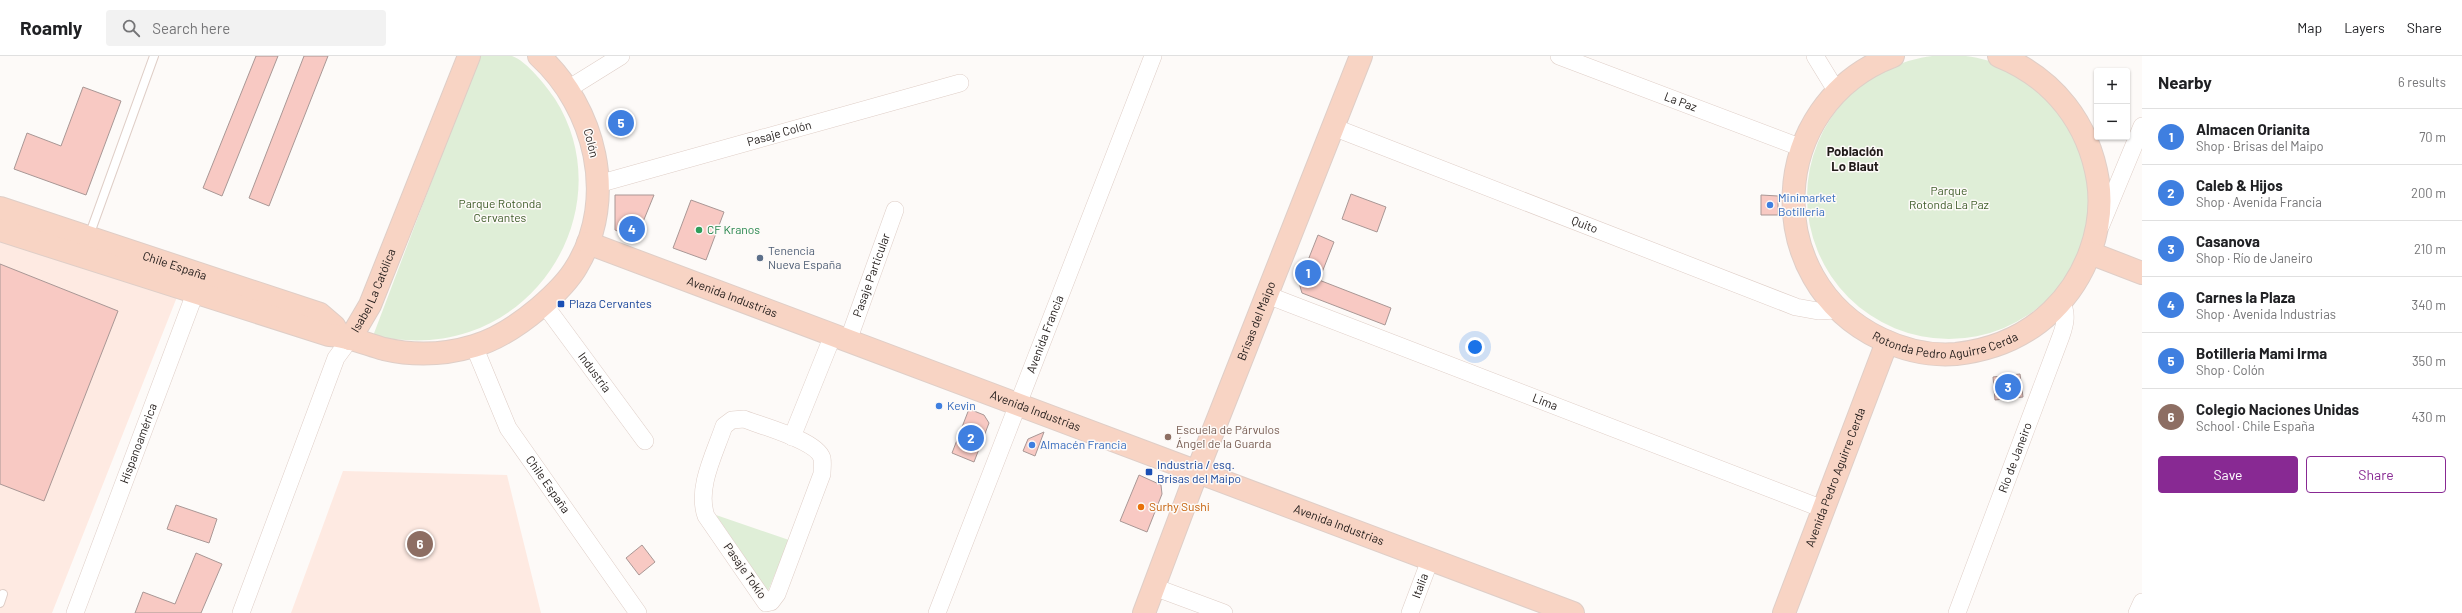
<!DOCTYPE html>
<html lang="en">
<head>
<meta charset="utf-8">
<style>
	:root { --surface:#fff; --page:#f2f2f2; --text:#202124; --muted:#757577; --line:#e0e0e0; --accent:#882993 }
	body { margin:0; font-family:Barlow,sans-serif; background:var(--page); color:var(--text) }
	.controls { position:absolute; right:12px; top:12px; display:grid; overflow:hidden; border-radius:4px; box-shadow:0 1px 3px #0004 }
	.controls button { width:36px; height:36px; display:grid; place-items:center; padding:0; border:0; border-bottom:1px solid var(--line); background:var(--surface); color:var(--text); font:20px sans-serif }
	.you { position:absolute; left:1475px; top:291px; width:14px; height:14px; margin:-10px; border:3px solid #fff; border-radius:50%; background:#1a73e8; box-shadow:0 0 0 6px #1a73e833 }
	.badge { display:grid; place-items:center; width:26px; height:26px; border-radius:50%; background:var(--accent); color:#fff; font-size:13px; font-weight:700 }
	.pin { position:absolute; translate:-50% -50%; border:2px solid #fff; box-shadow:0 1px 4px #0006 }
	.list { margin:0; padding:0; list-style:none }
	h2 { display:flex; justify-content:space-between; align-items:center; height:52px; margin:0; padding:0 16px; font-size:17px }
	h2 small { font-size:13px; font-weight:400; color:var(--muted) }
	.list li { display:grid; grid-template-columns:26px 1fr auto; gap:12px; align-items:center; box-sizing:border-box; height:56px; padding:0 16px; border-top:1px solid var(--line) }
	.list b { display:block; font-size:15px; white-space:nowrap }
	.list p { margin:0; font-size:13px; white-space:nowrap; color:var(--muted) }
	.list em { font-size:13px; font-style:normal; color:var(--muted) }
	.actions { display:flex; gap:8px; padding:12px 16px }
	.actions a { flex:1; padding:9px 0; border:1px solid var(--accent); border-radius:4px; text-align:center; font-size:14px; color:var(--accent) }
	.actions .main { background:var(--accent); color:#fff }
	.icon { flex:none; width:22px; height:22px; fill:none; stroke:currentColor; stroke-width:2; stroke-linecap:round; stroke-linejoin:round }
	.map { position:relative; flex:none; width:2142px; height:557px; overflow:hidden }
	header { display:flex; align-items:center; gap:24px; box-sizing:border-box; height:56px; padding:0 20px; background:var(--surface); border-bottom:1px solid var(--line) }
	header strong { font-size:19px }
	nav { display:flex; gap:22px; margin-inline-start:auto; font-size:14px }
	.search { width:280px; height:36px; background:var(--page); display:flex; align-items:center; gap:10px; box-sizing:border-box; padding:0 14px; border-radius:4px; color:var(--muted); font-size:15px }
	main { display:flex }
	aside { flex:1; background:var(--surface) }
	.map>svg:first-child { display:block }
	.built { fill:#feeae2 }
	.green { fill:#dfeed7 }
	.building { fill:#f8c9c3; stroke:#a99795 }
	.lines { fill:none; stroke-linecap:round; stroke-linejoin:round }
	.lane-casing { stroke:#dfcec7; stroke-width:10 }
	.street-casing { stroke:#dfcec7; stroke-width:18 }
	.secondary-casing { stroke:#dfcec7; stroke-width:24 }
	.lane { stroke:#fff; stroke-width:8 }
	.street { stroke:#fff; stroke-width:17 }
	.secondary { stroke:#f8d4c4; stroke-width:22 }
	.shop-dot { fill:#3f7fe0; stroke:#fdfaf8; stroke-width:1.5 }
	.leisure-dot { fill:#2e9e5b; stroke:#fdfaf8; stroke-width:1.5 }
	.service-dot { fill:#5c6f8a; stroke:#fdfaf8; stroke-width:1.5 }
	.transit-dot { fill:#1a4fb4; stroke:#fdfaf8; stroke-width:1.5 }
	.education-dot { fill:#8d6e63; stroke:#fdfaf8; stroke-width:1.5 }
	.food-dot { fill:#e8710a; stroke:#fdfaf8; stroke-width:1.5 }
	.labels { text-anchor:middle; stroke-width:3; stroke-linejoin:round; paint-order:stroke }
	.street-label { font-size:12px; fill:#211b19; stroke:#fdfaf8 }
	.park-label { font-size:12px; fill:#3e5c29; stroke:#fdfaf8 }
	.shop-label { font-size:12px; fill:#366cbe; stroke:#fdfaf8; text-anchor:start }
	.leisure-label { font-size:12px; fill:#27864d; stroke:#fdfaf8; text-anchor:start }
	.service-label { font-size:12px; fill:#4e5e75; stroke:#fdfaf8; text-anchor:start }
	.transit-label { font-size:12px; fill:#164399; stroke:#fdfaf8; text-anchor:start }
	.education-label { font-size:12px; fill:#785e54; stroke:#fdfaf8; text-anchor:start }
	.food-label { font-size:12px; fill:#c56008; stroke:#fdfaf8; text-anchor:start }
	.neighbourhood-label { font-size:13px; font-weight:bold; fill:#211b19; stroke:#fdfaf8 }
</style>
</head>
<body>
<header>
<strong>Roamly</strong>
<div class="search"><svg class="icon" aria-label="search" viewBox="0 0 24 24"><circle cx="10" cy="10" r="6"/><path d="M15 15l6 6"/></svg>Search here</div>
<nav><a>Map</a><a>Layers</a><a>Share</a></nav>
</header>
<main>
<div class="map">
<svg width="2142" height="557" viewBox="0 0 2142 557">
	<rect width="100%" height="100%" fill="#fdfaf8"/>
	<path class="built" d="M0 183 177 241 52 557H0Z
		M343 415 507 419 541 557H291Z"/>
	<path class="green" d="M1807 141a142 142 0 1 1 284 0a142 142 0 1 1-284 0Z
		M479 0C489 0 504 0 512 0 527 5 547 31 555 43 610 129 564 244 469 276 437 287 405 286 373 280Z
		M716 459 789 484 768 535Z"/>
	<path class="building" d="M256 0H278L222 140 203 132Z
		M304 0H328L269 150 249 142Z
		M83 31 121 45 86 139 14 113 27 77 61 90Z
		M629 56 632 74 613 78 610 60Z
		M1351 138 1386 151 1377 176 1342 163Z
		M615 139H654L636 183 615 174Z
		M1761 139 1778 140V159H1761Z
		M691 144 724 156 706 204 673 192Z
		M1318 179 1334 186 1319 224 1391 252 1385 269 1302 237 1299 227Z
		M0 208 118 255 44 445 0 428Z
		M2020 318 2023 341 1995 344 1993 321Z
		M969 353 984 359 989 367 974 406 952 397Z
		M1044 376 1035 400 1023 395 1028 383Z
		M1139 419 1161 429 1162 438 1147 476 1120 465Z
		M176 449 217 463 209 487 167 473Z
		M642 489 655 506 639 519 626 502Z
		M196 497 222 508 201 557H135L143 536 175 548Z"/>
	<g class="lines">
		<defs>
			<path id="lane" d="M89 180 154 0
				M0 547 3 538"/>
			<g id="street">
				<path id="s1" d="M1559 0 1802 92"/>
				<path d="M1815 0 1837 36"/>
				<path d="M568 33 621 0"/>
				<path id="s2" d="M1333 71 1796 251 1818 255 1838 254"/>
				<path id="s3" d="M598 128 960 27"/>
				<path d="M2101 169 2142 70"/>
				<path id="s4" d="M1267 239 1823 453"/>
				<path id="s5" d="M544 248 645 385"/>
				<path id="s6" d="M848 285 895 154"/>
				<path id="s7" d="M474 290 508 372 638 557"/>
				<path d="M744 363C761 370 816 384 822 402 823 407 822 413 822 418L777 538 771 546 766 547 706 460C696 432 715 397 724 370L732 364Z"/>
				<path d="M792 381 833 279"/>
				<path d="M1154 531 1224 557"/>
				<path id="s8" d="M75 557 200 224"/>
				<path d="M241 557 336 302 350 283"/>
				<path id="s9" d="M937 557 1153 0"/>
				<path id="s10" d="M1410 557 1430 504"/>
				<path id="s11" d="M1957 557 2061 280C2065 269 2068 257 2061 246"/>
				<path d="M2137 557 2142 546"/>
			</g>
			<g id="secondary">
				<path id="s12" d="M1893 0C1766 48 1759 225 1881 283 1904 294 1931 300 1956 298 1993 294 2026 280 2052 255 2086 222 2105 172 2098 125 2089 68 2054 22 1999 0"/>
				<path id="s13" d="M0 152 320 258 334 270 340 280"/>
				<path d="M0 174 329 279C348 280 366 288 384 293 414 300 444 299 474 290 498 283 520 268 539 252 553 240 568 226 577 210 618 142 595 51 539 0"/>
				<path id="s14" d="M588 187 1573 557"/>
				<path d="M2090 197 2142 217"/>
				<path id="s15" d="M350 283 370 249 469 0"/>
				<path id="s16" d="M1144 557 1197 416 1361 0"/>
				<path id="s17" d="M1784 557 1887 286"/>
			</g>
		</defs>
		<use href="#lane" class="lane-casing"/>
		<use href="#street" class="street-casing"/>
		<use href="#secondary" class="secondary-casing"/>
		<use href="#lane" class="lane"/>
		<use href="#street" class="street"/>
		<use href="#secondary" class="secondary"/>
	</g>
	<g class="shop-dot">
		<circle cx="1770" cy="149" r="4"/>
		<circle cx="939" cy="350" r="4"/>
		<circle cx="1032" cy="389" r="4"/>
	</g>
	<circle class="leisure-dot" cx="699" cy="174" r="4"/>
	<circle class="service-dot" cx="760" cy="202" r="4"/>
	<g class="transit-dot">
		<rect x="557" y="244" width="8" height="8" rx="2"/>
		<rect x="1145" y="412" width="8" height="8" rx="2"/>
	</g>
	<circle class="education-dot" cx="1168" cy="381" r="4"/>
	<circle class="food-dot" cx="1141" cy="451" r="4"/>
	<g class="labels">
		<g class="street-label">
			<text dy="4" stroke="none"><textPath href="#s1" startOffset="130">La Paz</textPath></text>
			<text dy="4" stroke="none"><textPath href="#s3" startOffset="188">Pasaje Colón</textPath></text>
			<text transform="translate(591 87) rotate(76)" y="4">Colón</text>
			<text dy="4" stroke="none"><textPath href="#s2" startOffset="270">Quito</textPath></text>
			<text dy="4" stroke="none"><textPath href="#s13" startOffset="184">Chile España</textPath></text>
			<text dy="4" stroke="none"><textPath href="#s6" startOffset="70">Pasaje Particular</textPath></text>
			<text dy="4" stroke="none"><textPath href="#s15" startOffset="54">Isabel La Católica</textPath></text>
			<text dy="4" stroke="none"><textPath href="#s14" startOffset="154">Avenida Industrias</textPath></text>
			<text dy="4" stroke="none"><textPath href="#s16" startOffset="313">Brisas del Maipo</textPath></text>
			<text dy="4" stroke="none"><textPath href="#s12" startOffset="426">Rotonda Pedro Aguirre Cerda</textPath></text>
			<text dy="4" stroke="none"><textPath href="#s9" startOffset="299">Avenida Francia</textPath></text>
			<text dy="4" stroke="none"><textPath href="#s5" startOffset="85">Industria</textPath></text>
			<text dy="4" stroke="none"><textPath href="#s4" startOffset="298">Lima</textPath></text>
			<text dy="4" stroke="none"><textPath href="#s14" startOffset="478">Avenida Industrias</textPath></text>
			<text dy="4" stroke="none"><textPath href="#s8" startOffset="181">Hispanoamérica</textPath></text>
			<text dy="4" stroke="none"><textPath href="#s11" startOffset="166">Río de Janeiro</textPath></text>
			<text dy="4" stroke="none"><textPath href="#s17" startOffset="145">Avenida Pedro Aguirre Cerda</textPath></text>
			<text dy="4" stroke="none"><textPath href="#s7" startOffset="158">Chile España</textPath></text>
			<text dy="4" stroke="none"><textPath href="#s14" startOffset="802">Avenida Industrias</textPath></text>
			<text transform="translate(745 515) rotate(55)" y="4">Pasaje Tokio</text>
			<text dy="4" stroke="none"><textPath href="#s10" startOffset="29">Italia</textPath></text>
		</g>
		<g class="park-label">
			<text x="1949" y="139">Parque<tspan x="1949" dy="14">Rotonda La Paz</tspan></text>
			<text x="500" y="152">Parque Rotonda<tspan x="500" dy="14">Cervantes</tspan></text>
		</g>
		<g class="shop-label">
			<text x="1778" y="146">Minimarket<tspan x="1778" dy="14">Botilleria</tspan></text>
			<text x="947" y="354">Kevin</text>
			<text x="1040" y="393">Almacén Francia</text>
		</g>
		<g class="leisure-label">
			<text x="707" y="178">CF Kranos</text>
		</g>
		<g class="service-label">
			<text x="768" y="199">Tenencia<tspan x="768" dy="14">Nueva España</tspan></text>
		</g>
		<g class="transit-label">
			<text x="569" y="252">Plaza Cervantes</text>
			<text x="1157" y="413">Industria / esq.<tspan x="1157" dy="14">Brisas del Maipo</tspan></text>
		</g>
		<g class="education-label">
			<text x="1176" y="378">Escuela de Párvulos<tspan x="1176" dy="14">Ángel de la Guarda</tspan></text>
		</g>
		<g class="food-label">
			<text x="1149" y="455">Surhy Sushi</text>
		</g>
		<g class="neighbourhood-label">
			<text x="1855" y="100">Población<tspan x="1855" dy="15">Lo Biaut</tspan></text>
		</g>
	</g>
</svg>
<div class="controls">
<button>+</button>
<button>−</button>
</div>
<div class="you"></div>
<div class="pin badge" style="left:1308px;top:217px;background:#3f7fe0">1</div>
<div class="pin badge" style="left:971px;top:382px;background:#3f7fe0">2</div>
<div class="pin badge" style="left:2008px;top:331px;background:#3f7fe0">3</div>
<div class="pin badge" style="left:632px;top:173px;background:#3f7fe0">4</div>
<div class="pin badge" style="left:621px;top:67px;background:#3f7fe0">5</div>
<div class="pin badge" style="left:420px;top:488px;background:#8d6e63">6</div>
</div>
<aside>
<h2>Nearby<small>6 results</small></h2>
<ul class="list">
<li><span class="badge" style="background:#3f7fe0">1</span><div><b>Almacen Orianita</b><p>Shop · Brisas del Maipo</p></div><em>70 m</em></li>
<li><span class="badge" style="background:#3f7fe0">2</span><div><b>Caleb &amp; Hijos</b><p>Shop · Avenida Francia</p></div><em>200 m</em></li>
<li><span class="badge" style="background:#3f7fe0">3</span><div><b>Casanova</b><p>Shop · Río de Janeiro</p></div><em>210 m</em></li>
<li><span class="badge" style="background:#3f7fe0">4</span><div><b>Carnes la Plaza</b><p>Shop · Avenida Industrias</p></div><em>340 m</em></li>
<li><span class="badge" style="background:#3f7fe0">5</span><div><b>Botilleria Mami Irma</b><p>Shop · Colón</p></div><em>350 m</em></li>
<li><span class="badge" style="background:#8d6e63">6</span><div><b>Colegio Naciones Unidas</b><p>School · Chile España</p></div><em>430 m</em></li>
</ul>
<div class="actions"><a class="main">Save</a><a>Share</a></div>
</aside>
</main>
</body>
</html>
